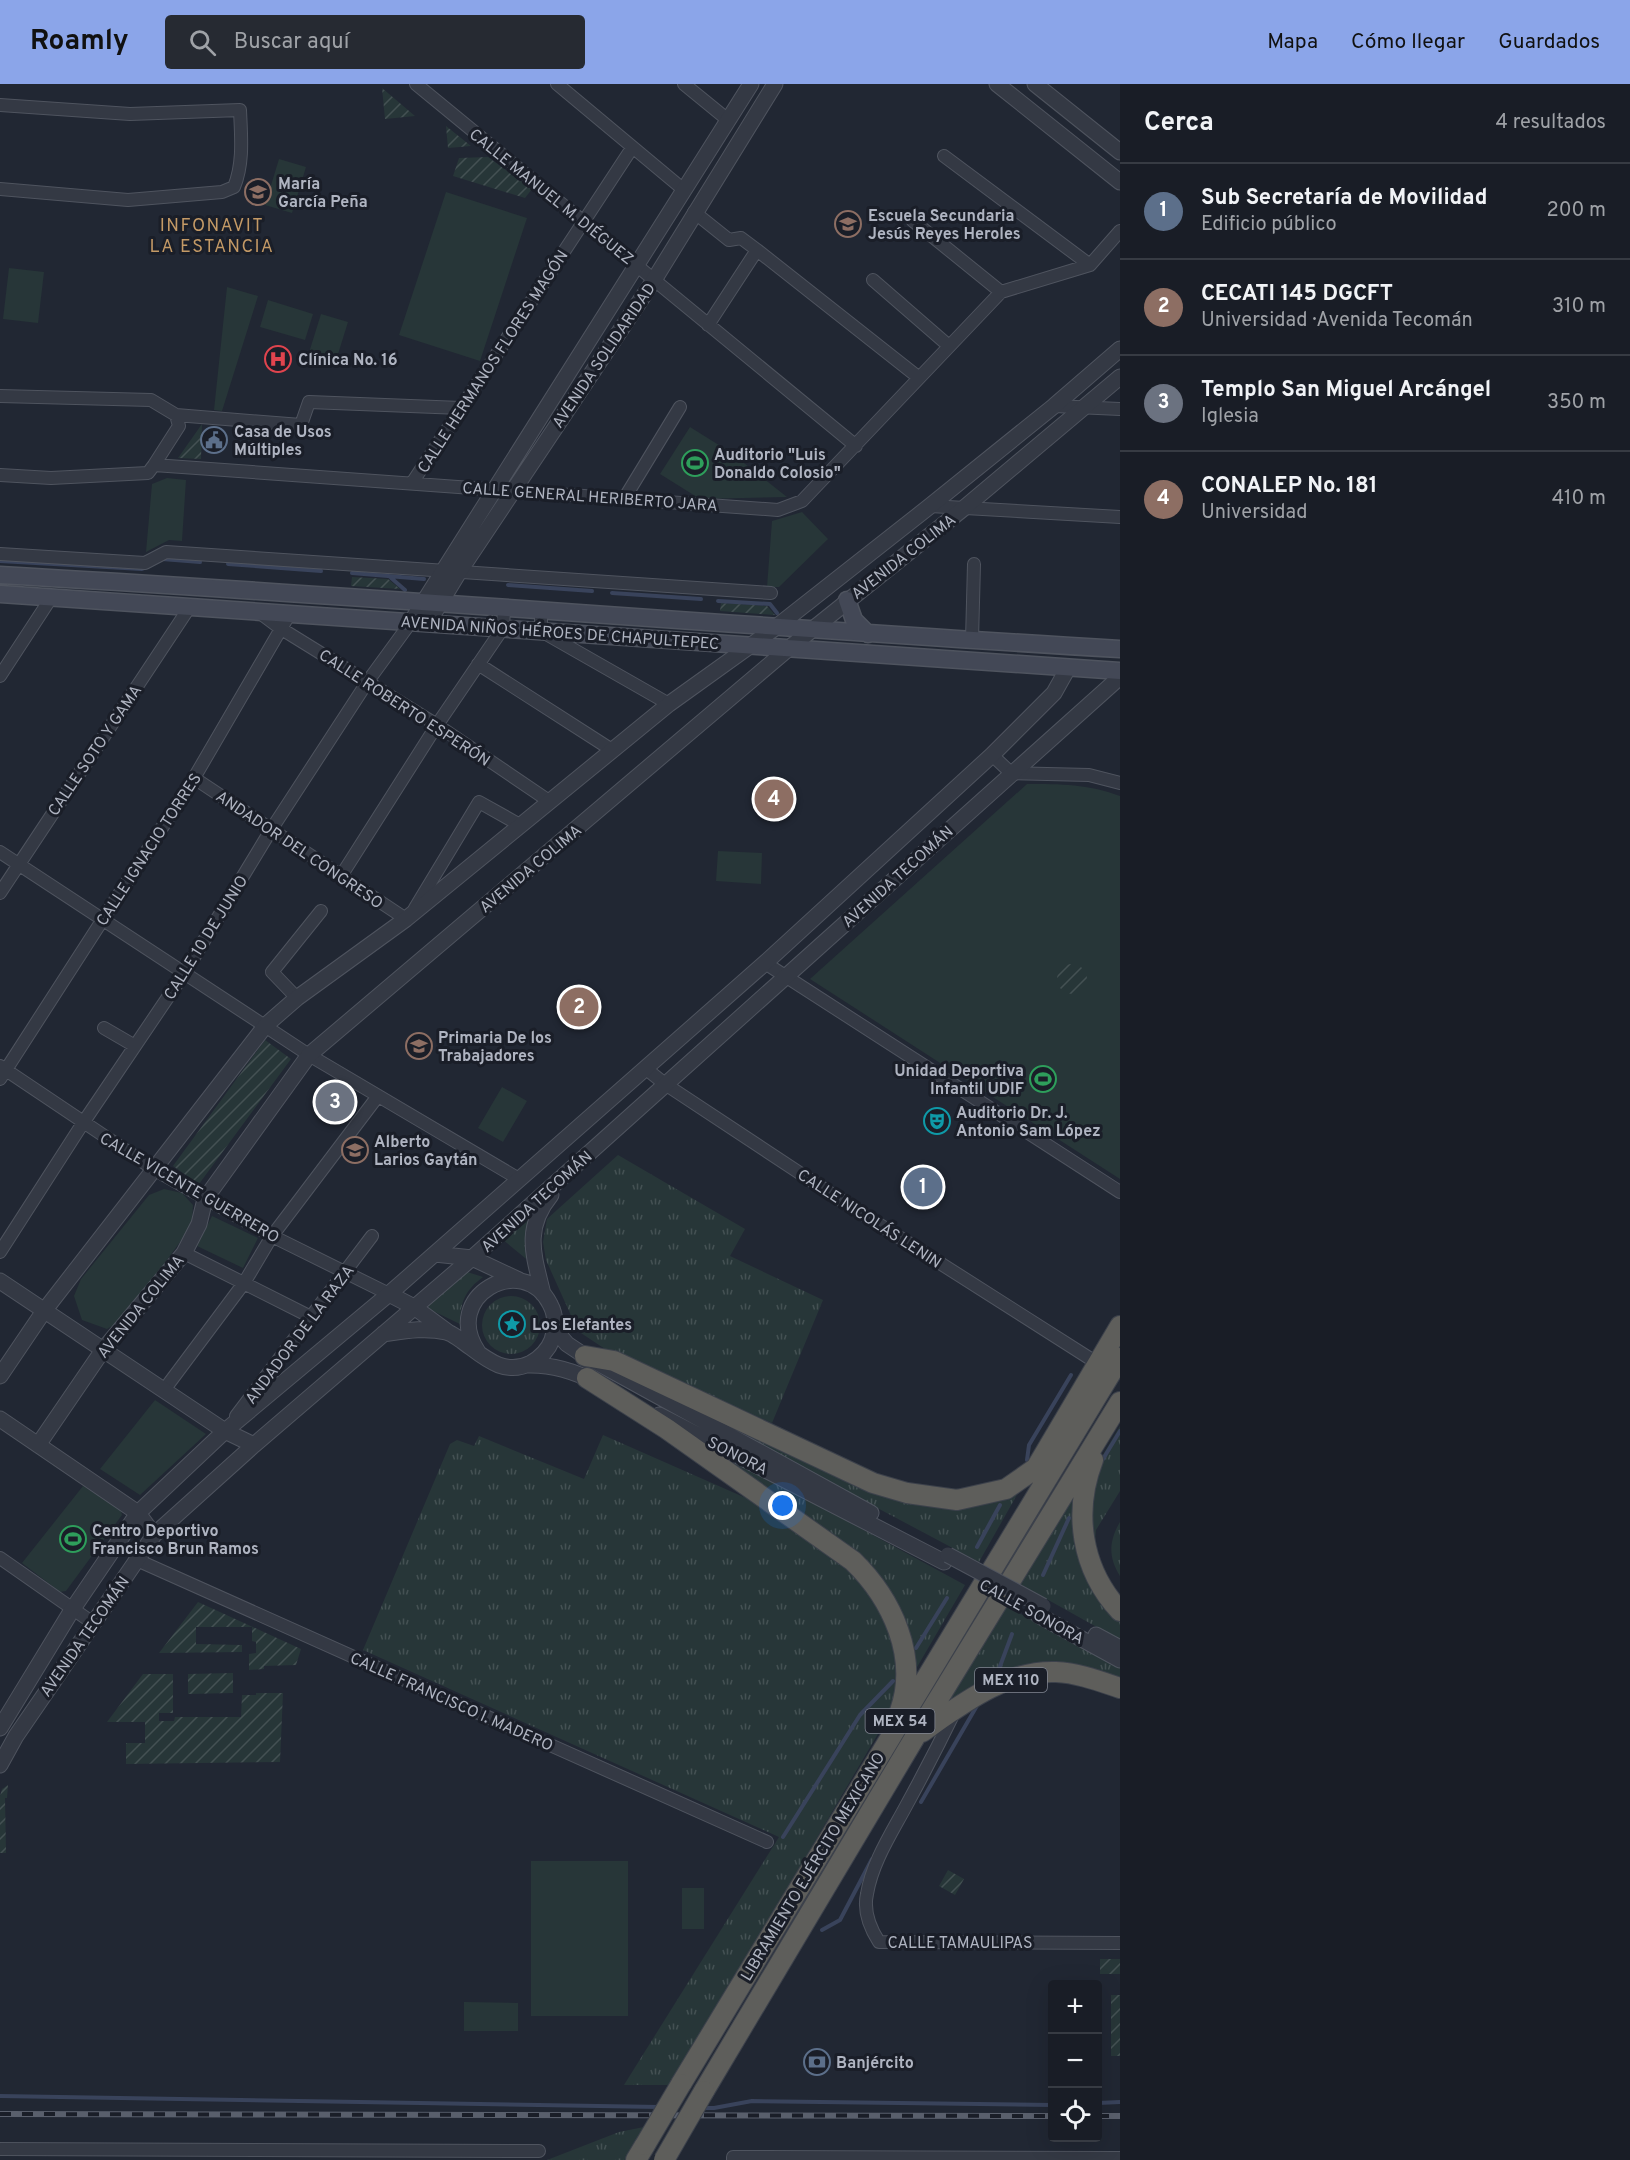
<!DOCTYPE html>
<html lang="es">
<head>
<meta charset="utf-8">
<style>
	:root { --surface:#191d26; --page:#262a32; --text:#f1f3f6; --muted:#9fa2a7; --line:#373b43; --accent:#8ba5e9 }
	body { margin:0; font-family:Overpass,sans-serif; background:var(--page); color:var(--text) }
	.controls { position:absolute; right:18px; bottom:18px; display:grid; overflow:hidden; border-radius:6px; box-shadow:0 6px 24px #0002 }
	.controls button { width:54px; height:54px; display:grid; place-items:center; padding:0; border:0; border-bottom:2px solid var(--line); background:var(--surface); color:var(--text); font:30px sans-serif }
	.you { position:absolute; left:783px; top:1422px; width:21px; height:21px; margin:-15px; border:4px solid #fff; border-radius:50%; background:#1a73e8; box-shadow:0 0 0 9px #1a73e833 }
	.badge { display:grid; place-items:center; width:39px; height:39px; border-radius:50%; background:var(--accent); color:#fff; font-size:20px; font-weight:700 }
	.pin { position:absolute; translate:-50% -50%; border:3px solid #fff; box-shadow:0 2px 6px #0006 }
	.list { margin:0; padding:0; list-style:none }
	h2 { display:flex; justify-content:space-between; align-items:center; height:78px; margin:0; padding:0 24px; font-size:26px }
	h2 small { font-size:20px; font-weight:400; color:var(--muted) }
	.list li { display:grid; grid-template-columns:39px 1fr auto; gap:18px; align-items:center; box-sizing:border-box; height:96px; padding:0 24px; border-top:2px solid var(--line) }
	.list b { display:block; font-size:22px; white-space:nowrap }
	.list p { margin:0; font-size:20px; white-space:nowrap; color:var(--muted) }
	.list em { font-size:20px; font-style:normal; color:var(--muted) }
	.icon { flex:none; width:33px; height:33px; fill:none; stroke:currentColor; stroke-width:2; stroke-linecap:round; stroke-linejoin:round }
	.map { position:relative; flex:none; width:1120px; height:2076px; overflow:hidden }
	header { display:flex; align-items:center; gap:36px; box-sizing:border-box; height:84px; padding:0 30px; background:var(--accent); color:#111 }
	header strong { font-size:28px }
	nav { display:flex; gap:33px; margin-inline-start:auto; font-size:21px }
	.search { width:420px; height:54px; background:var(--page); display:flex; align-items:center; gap:15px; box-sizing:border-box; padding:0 21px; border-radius:6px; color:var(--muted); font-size:22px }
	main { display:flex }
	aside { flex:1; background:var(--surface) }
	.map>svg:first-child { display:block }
	.grass { fill:url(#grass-tufts) }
	.park { fill:#273638 }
	.garden { fill:url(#garden-furrows) }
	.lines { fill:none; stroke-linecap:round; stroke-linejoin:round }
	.stream { stroke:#39435b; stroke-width:4 }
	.minor-casing { stroke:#4f545f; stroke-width:14 }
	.tertiary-casing { stroke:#4f545f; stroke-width:17 }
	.secondary-casing { stroke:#4f545f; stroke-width:19 }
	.trunk-casing { stroke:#3c414b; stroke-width:22 }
	.minor { stroke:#343944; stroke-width:12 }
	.tertiary { stroke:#343944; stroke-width:15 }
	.secondary { stroke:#434856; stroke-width:16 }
	.trunk { stroke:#5e5e5b; stroke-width:20 }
	.rail-casing { stroke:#595f6c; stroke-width:6 }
	.rail { stroke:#1a1e28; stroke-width:4; stroke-dasharray:11; stroke-linecap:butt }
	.tertiary-bridge-casing { stroke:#4f545f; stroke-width:17; stroke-linecap:butt }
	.trunk-bridge-casing { stroke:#3c414b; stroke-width:22; stroke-linecap:butt }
	.tertiary-bridge { stroke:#343944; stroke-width:15 }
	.trunk-bridge { stroke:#5e5e5b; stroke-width:20 }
	.labels { text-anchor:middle; stroke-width:6; stroke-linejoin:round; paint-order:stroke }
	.shield { fill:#1a1e28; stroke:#828793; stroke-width:1.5 }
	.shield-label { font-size:15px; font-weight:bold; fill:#afb4c1 }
	.poi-label { font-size:16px; font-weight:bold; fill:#afb4c1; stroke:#1a1e28; text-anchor:start }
	.street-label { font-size:16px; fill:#afb4c1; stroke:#1a1e28 }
	.neighbourhood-label { font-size:18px; letter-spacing:1.5px; fill:#c49a66; stroke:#1a1e28 }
</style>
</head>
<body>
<header>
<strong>Roamly</strong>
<div class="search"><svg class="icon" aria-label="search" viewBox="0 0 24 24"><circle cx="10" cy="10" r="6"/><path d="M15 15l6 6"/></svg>Buscar aquí</div>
<nav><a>Mapa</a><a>Cómo llegar</a><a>Guardados</a></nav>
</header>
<main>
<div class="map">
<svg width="1120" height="2076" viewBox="0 0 1120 2076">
	<defs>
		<pattern id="grass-tufts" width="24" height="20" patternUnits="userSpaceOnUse" patternTransform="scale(1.5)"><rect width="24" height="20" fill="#273638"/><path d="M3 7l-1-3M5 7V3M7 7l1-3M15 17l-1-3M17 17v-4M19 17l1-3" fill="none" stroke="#445153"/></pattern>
		<pattern id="garden-furrows" width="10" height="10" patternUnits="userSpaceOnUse" patternTransform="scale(1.5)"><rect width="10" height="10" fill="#273638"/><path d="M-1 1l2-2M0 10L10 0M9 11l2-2" fill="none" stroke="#445153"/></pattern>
	</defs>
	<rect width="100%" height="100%" fill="#212733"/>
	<path class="grass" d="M618 1071 745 1145 730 1172 823 1216 772 1339 608 1267 578 1247 546 1176 543 1158 547 1135Z
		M527 1132 529 1134 526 1148 530 1178 502 1155Z
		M464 1187 483 1193C465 1206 460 1219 460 1240L429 1225 428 1220Z
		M482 1241a29 29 0 1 1 58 0a29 29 0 1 1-58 0Z
		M678 1318 893 1413C906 1418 920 1422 934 1423 959 1423 996 1417 1018 1409L979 1478Z
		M661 1336 965 1501 913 1590 892 1513Z
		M1120 1342V1407L1096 1446 1094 1472 1089 1424 1098 1379Z
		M603 1351 755 1418 839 1473 876 1512 899 1574 896 1619 672 2001H624L779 1753 363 1566 450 1360 457 1356 474 1362 479 1352 584 1395Z
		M1077 1401 1108 1526 1120 1537V1556L1016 1498Z
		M1120 1438V1492C1108 1473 1109 1457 1120 1438Z
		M1004 1521 1120 1583V1598L990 1595 972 1603 944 1621Z
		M649 2042 628 2076H547L619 2048Z"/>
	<path class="park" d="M279 75 306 83 292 129 265 121Z
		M446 108 527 134 480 277 399 251Z
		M9 184 44 188 38 239 3 235Z
		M227 203 258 212 222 327 214 326Z
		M268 216 313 230 305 256 260 243Z
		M321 230 348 238 334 283 307 275Z
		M690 343 730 368 787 413 700 415 660 390Z
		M167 394 186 396 182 457 169 456 146 468 152 400Z
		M802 428 828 455 779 503H767L772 437Z
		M1027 700C1061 700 1088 700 1120 712V1095L810 895Z
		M718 767 762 769 761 800 716 797Z
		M502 1003 527 1017 503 1058 478 1044Z
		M164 1105 182 1109 193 1121 192 1141 126 1234 107 1245 82 1236 74 1212 81 1195 149 1111Z
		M212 1132 258 1154 243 1184 197 1162Z
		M155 1316 206 1350 140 1411 100 1385Z
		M83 1402 121 1426 122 1431 66 1507 60 1508 22 1479Z
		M531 1777H628V1932H531Z
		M682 1804H704V1845H682Z
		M464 1918 518 1919V1947H464Z"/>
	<path class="garden" d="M382 4 415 32 385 35Z
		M446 42 471 62 448 64Z
		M488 73 532 105 525 114 453 92 459 74Z
		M202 340 201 375 178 374Z
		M352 493 388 495 400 505 351 502Z
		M721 519 767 522 775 531 720 527Z
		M1057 895a15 15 0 1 1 30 0a15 15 0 1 1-30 0Z
		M265 956 291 975 199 1100 173 1082Z
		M198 1518 301 1565 296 1581 264 1582V1585L249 1586V1570L256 1569V1558L252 1557V1543H196V1560L242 1561V1568L159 1569Z
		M233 1589V1609L188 1610V1590Z
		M143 1590H173V1629H159V1637H174L175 1633H241L242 1611H256V1609H283L280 1678 126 1680V1659H145V1638H107Z
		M8 1701 7 1714H5L6 1769H0V1712L2 1705Z
		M948 1786 964 1795 955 1811 939 1802Z
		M1100 1875H1120V1890H1100Z
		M1111 1911H1120V1972H1111Z"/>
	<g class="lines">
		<path class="stream" d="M162 475 200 478
			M0 477 142 485 147 483
			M228 480 321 487
			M352 489 424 495
			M390 493 405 506
			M508 501 592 507
			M612 509 701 515
			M718 517 770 520 777 529
			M1027 1376 1029 1361 1071 1291
			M1100 1380 1120 1347
			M977 1463 1000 1421
			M1043 1491 1069 1434
			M916 1564 947 1514
			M999 1585 1012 1550
			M921 1718 978 1620
			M783 1753 860 1631 893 1597
			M822 1846 840 1836 872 1775
			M0 2012 660 2023
			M1098 2019 1120 2018
			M703 2024H714L752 2017 1052 2021"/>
		<defs>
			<path id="minor" d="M416 0 856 362
				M557 0 684 106
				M684 0 728 36
				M0 21 130 30 240 26C241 51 244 79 234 103L222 108 128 116 0 105
				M944 72 1090 181
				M694 128 729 156 741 154 757 166 918 293
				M912 136 1001 208
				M1090 181 1120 147
				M873 196 949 262
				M708 241 757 166
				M0 312 151 316 176 331 301 341 309 318 461 324
				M1054 322 1120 325
				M154 381 179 342 176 331
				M0 391 51 394 148 389 154 381 778 426 802 417 1001 208 1090 181
				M412 399 632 64
				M624 415 680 323
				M930 422 1120 433
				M0 470 145 479 166 468 771 509
				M541 526V547L669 620
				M260 529 280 544 437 641 549 717
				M972 556 974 480
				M478 580 612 666
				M0 592 51 514
				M992 671 1011 689 1089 691 1120 699
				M194 694 406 835
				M0 768 309 971 519 1095
				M341 792 437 641 503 544 504 525
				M0 809 189 524
				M415 824 479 718 520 741
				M765 879 1120 1108
				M297 914 272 888 321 827
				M104 944 135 962
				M0 982 155 1086 272 1152 389 1210
				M645 984 665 1000 833 1111 1097 1279
				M0 995 194 694 289 531
				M0 1168 83 1039 185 888 271 746 368 597 411 538
				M184 1169 311 1233
				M164 1306 244 1199 272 1152 378 1012
				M236 1332 372 1152
				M0 1474 93 1539
				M137 1476 767 1758
				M955 1627C939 1660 923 1691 906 1722 891 1750 872 1779 867 1810 863 1828 870 1844 879 1858L1120 1859
				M0 2065 539 2067
				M733 2076V2073L1120 2074"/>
			<path id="tertiary" d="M997 0 1120 98
				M1035 0 1120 68
				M411 538 751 0
				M428 539 459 488 654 196 775 0
				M435 1170 472 1174 519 1196
				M0 1197 225 1347 254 1361
				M389 1210 414 1223 448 1248
				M543 1210C534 1172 523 1145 551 1111
				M555 1246 567 1260 585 1272 871 1429
				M383 1250C404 1247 425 1243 446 1248 452 1249 457 1254 462 1257 483 1272 503 1293 531 1279 540 1274 548 1266 552 1256 556 1244 556 1231 550 1220 523 1167 440 1212 478 1268
				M526 1281C550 1280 574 1287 595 1298
				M0 1292 44 1227 266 941 297 914 406 835 669 620 775 544 930 422 1054 322 1120 265
				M659 1331 944 1478
				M0 1335 138 1429 154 1451
				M38 1361 103 1266 184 1169 199 1140 205 1115 309 971 788 565 964 424 1120 293
				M1038 1531 1120 1576
				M1096 1551 1120 1564
				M0 1644 72 1526 138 1429 225 1347 389 1210 765 879 992 671 1054 609 1068 584
				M0 1681 16 1652 154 1451 254 1361 472 1174 1120 593"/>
			<path id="secondary" d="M0 491C374 512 746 543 1120 565
				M0 510 1120 587
				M847 516 854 536 868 550"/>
			<path id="trunk" d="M585 1272 614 1277 873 1399 907 1409 957 1416 1006 1405 1036 1384 1120 1242
				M587 1294 667 1345 853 1477C892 1515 919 1573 900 1627
				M1093 1376C1073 1428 1081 1485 1120 1527
				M922 1648C962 1620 1005 1586 1056 1588 1078 1589 1099 1597 1120 1604
				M681 2000 1120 1274
				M704 2007 915 1653 1120 1318
				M636 2076 645 2061"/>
		</defs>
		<use href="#minor" class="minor-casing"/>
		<use href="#tertiary" class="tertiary-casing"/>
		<use href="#secondary" class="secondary-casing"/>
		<use href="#trunk" class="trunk-casing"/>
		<use href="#minor" class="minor"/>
		<use href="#tertiary" class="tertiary"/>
		<use href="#secondary" class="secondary"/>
		<use href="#trunk" class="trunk"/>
		<defs>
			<path id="rail" d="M0 2030 1052 2032
				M1098 2032H1120"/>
		</defs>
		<use href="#rail" class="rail-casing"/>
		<use href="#rail" class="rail"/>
		<defs>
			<path id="tertiary-bridge" d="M948 1471 1043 1522"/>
			<path id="trunk-bridge" d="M645 2061 681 2000
				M664 2076 704 2007"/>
		</defs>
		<use href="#tertiary-bridge" class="tertiary-bridge-casing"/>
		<use href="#trunk-bridge" class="trunk-bridge-casing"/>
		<use href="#tertiary-bridge" class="tertiary-bridge"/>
		<use href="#trunk-bridge" class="trunk-bridge"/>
	</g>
	<defs>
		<symbol id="school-ring" viewBox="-11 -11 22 22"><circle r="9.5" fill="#1a1e28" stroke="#8d6e63" stroke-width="1.5"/><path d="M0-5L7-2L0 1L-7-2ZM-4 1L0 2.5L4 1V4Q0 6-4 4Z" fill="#8d6e63"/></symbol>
		<symbol id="hospital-ring" viewBox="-11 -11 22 22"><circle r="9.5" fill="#1a1e28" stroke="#e0444e" stroke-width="1.5"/><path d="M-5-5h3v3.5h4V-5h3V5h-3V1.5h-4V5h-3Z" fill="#e0444e"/></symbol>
		<symbol id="civic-ring" viewBox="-11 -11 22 22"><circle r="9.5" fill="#1a1e28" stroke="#5c6f8a" stroke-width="1.5"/><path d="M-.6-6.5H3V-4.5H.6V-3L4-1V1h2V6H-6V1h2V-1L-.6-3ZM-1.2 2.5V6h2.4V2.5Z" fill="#5c6f8a"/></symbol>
		<symbol id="stadium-ring" viewBox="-11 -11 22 22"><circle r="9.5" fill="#1a1e28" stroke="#2e9e5b" stroke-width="1.5"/><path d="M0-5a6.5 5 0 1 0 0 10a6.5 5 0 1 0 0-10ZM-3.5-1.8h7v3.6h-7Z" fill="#2e9e5b"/></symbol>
		<symbol id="theatre-ring" viewBox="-11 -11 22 22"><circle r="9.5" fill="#1a1e28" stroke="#0f9aa8" stroke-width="1.5"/><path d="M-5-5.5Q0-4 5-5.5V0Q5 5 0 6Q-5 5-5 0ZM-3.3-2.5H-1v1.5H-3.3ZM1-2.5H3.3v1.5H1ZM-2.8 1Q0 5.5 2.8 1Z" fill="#0f9aa8"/></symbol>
		<symbol id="sight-ring" viewBox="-11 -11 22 22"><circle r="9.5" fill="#1a1e28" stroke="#0f9aa8" stroke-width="1.5"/><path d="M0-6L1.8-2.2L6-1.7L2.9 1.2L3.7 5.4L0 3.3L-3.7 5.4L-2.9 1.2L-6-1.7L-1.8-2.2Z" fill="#0f9aa8"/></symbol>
		<symbol id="bank-ring" viewBox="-11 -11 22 22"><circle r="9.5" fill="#1a1e28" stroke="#5c6f8a" stroke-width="1.5"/><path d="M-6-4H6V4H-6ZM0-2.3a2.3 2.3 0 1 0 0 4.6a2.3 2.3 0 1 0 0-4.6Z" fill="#5c6f8a"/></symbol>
	</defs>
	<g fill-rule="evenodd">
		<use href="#school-ring" x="243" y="93" width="30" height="30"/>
		<use href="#school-ring" x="833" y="125" width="30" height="30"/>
		<use href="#hospital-ring" x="263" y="260" width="30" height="30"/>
		<use href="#civic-ring" x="199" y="341" width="30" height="30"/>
		<use href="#stadium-ring" x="680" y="364" width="30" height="30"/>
		<use href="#school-ring" x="404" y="947" width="30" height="30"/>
		<use href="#stadium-ring" x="1028" y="980" width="30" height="30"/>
		<use href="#theatre-ring" x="922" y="1022" width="30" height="30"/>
		<use href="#school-ring" x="340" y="1051" width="30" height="30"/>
		<use href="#sight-ring" x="497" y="1225" width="30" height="30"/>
		<use href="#stadium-ring" x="58" y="1440" width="30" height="30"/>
		<use href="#bank-ring" x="802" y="1963" width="30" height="30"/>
	</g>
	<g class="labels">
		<g class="shield">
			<rect x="975" y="1584" width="72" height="24" rx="4.5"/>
			<rect x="865.5" y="1625" width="69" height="24" rx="4.5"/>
		</g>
		<g class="shield-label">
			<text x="1011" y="1601">MEX 110</text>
			<text x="900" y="1642">MEX 54</text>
		</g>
		<g class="poi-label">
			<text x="278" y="105">María<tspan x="278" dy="18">García Peña</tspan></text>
			<text x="868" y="137">Escuela Secundaria<tspan x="868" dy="18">Jesús Reyes Heroles</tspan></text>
			<text x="298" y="281">Clínica No. 16</text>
			<text x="234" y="353">Casa de Usos<tspan x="234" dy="18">Múltiples</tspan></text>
			<text x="714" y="376">Auditorio "Luis<tspan x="714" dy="18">Donaldo Colosio"</tspan></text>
			<text x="438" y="959">Primaria De los<tspan x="438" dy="18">Trabajadores</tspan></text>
			<text x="1024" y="992" text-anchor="end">Unidad Deportiva<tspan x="1024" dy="18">Infantil UDIF</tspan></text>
			<text x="956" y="1034">Auditorio Dr. J.<tspan x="956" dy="18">Antonio Sam López</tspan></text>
			<text x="374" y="1063">Alberto<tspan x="374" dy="18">Larios Gaytán</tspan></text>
			<text x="532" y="1246">Los Elefantes</text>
			<text x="92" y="1452">Centro Deportivo<tspan x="92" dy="18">Francisco Brun Ramos</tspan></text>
			<text x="836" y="1984">Banjército</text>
		</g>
		<g class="street-label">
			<text transform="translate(552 112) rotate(39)" y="6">CALLE MANUEL M. DIÉGUEZ</text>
			<text transform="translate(603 271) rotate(-56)" y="6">AVENIDA SOLIDARIDAD</text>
			<text transform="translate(492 277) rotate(-57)" y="6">CALLE HERMANOS FLORES MAGÓN</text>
			<text transform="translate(590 412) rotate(4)" y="6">CALLE GENERAL HERIBERTO JARA</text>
			<text transform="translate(903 472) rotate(-38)" y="6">AVENIDA COLIMA</text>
			<text transform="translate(560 548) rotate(4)" y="6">AVENIDA NIÑOS HÉROES DE CHAPULTEPEC</text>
			<text transform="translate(405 623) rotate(33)" y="6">CALLE ROBERTO ESPERÓN</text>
			<text transform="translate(94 666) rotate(-56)" y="6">CALLE SOTO Y GAMA</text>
			<text transform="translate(148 765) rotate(-57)" y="6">CALLE IGNACIO TORRES</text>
			<text transform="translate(300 765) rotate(34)" y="6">ANDADOR DEL CONGRESO</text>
			<text transform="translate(530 784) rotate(-40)" y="6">AVENIDA COLIMA</text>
			<text transform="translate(897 792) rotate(-42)" y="6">AVENIDA TECOMÁN</text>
			<text transform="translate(205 853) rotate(-58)" y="6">CALLE 10 DE JUNIO</text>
			<text transform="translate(190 1103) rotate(30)" y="6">CALLE VICENTE GUERRERO</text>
			<text transform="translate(536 1117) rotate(-42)" y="6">AVENIDA TECOMÁN</text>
			<text transform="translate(870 1134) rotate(33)" y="6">CALLE NICOLÁS LENIN</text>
			<text transform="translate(140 1222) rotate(-51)" y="6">AVENIDA COLIMA</text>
			<text transform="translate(299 1250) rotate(-53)" y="6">ANDADOR DE LA RAZA</text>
			<text transform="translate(738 1371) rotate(27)" y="6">SONORA</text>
			<text transform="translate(1032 1527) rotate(29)" y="6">CALLE SONORA</text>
			<text transform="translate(84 1552) rotate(-55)" y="6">AVENIDA TECOMÁN</text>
			<text transform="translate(452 1617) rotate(24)" y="6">CALLE FRANCISCO I. MADERO</text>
			<text transform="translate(812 1782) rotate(-59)" y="6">LIBRAMIENTO EJÉRCITO MEXICANO</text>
			<text x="960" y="1864">CALLE TAMAULIPAS</text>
		</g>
		<g class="neighbourhood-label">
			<text x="212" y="147">INFONAVIT<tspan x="212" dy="21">LA ESTANCIA</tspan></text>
		</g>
	</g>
</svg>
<div class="controls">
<button>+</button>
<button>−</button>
<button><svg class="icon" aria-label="locate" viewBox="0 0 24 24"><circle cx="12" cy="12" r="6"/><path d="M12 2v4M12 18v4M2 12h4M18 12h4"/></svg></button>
</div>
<div class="you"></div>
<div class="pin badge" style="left:923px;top:1103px;background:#5c6f8a">1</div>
<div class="pin badge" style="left:579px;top:923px;background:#8d6e63">2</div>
<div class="pin badge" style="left:335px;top:1018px;background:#6b7280">3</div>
<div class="pin badge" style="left:774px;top:715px;background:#8d6e63">4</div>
</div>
<aside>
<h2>Cerca<small>4 resultados</small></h2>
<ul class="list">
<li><span class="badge" style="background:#5c6f8a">1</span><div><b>Sub Secretaría de Movilidad</b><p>Edificio público</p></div><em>200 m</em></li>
<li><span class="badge" style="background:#8d6e63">2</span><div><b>CECATI 145 DGCFT</b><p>Universidad · Avenida Tecomán</p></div><em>310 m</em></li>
<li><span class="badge" style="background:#6b7280">3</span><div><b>Templo San Miguel Arcángel</b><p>Iglesia</p></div><em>350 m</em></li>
<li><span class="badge" style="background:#8d6e63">4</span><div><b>CONALEP No. 181</b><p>Universidad</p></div><em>410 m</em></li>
</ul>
</aside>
</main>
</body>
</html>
